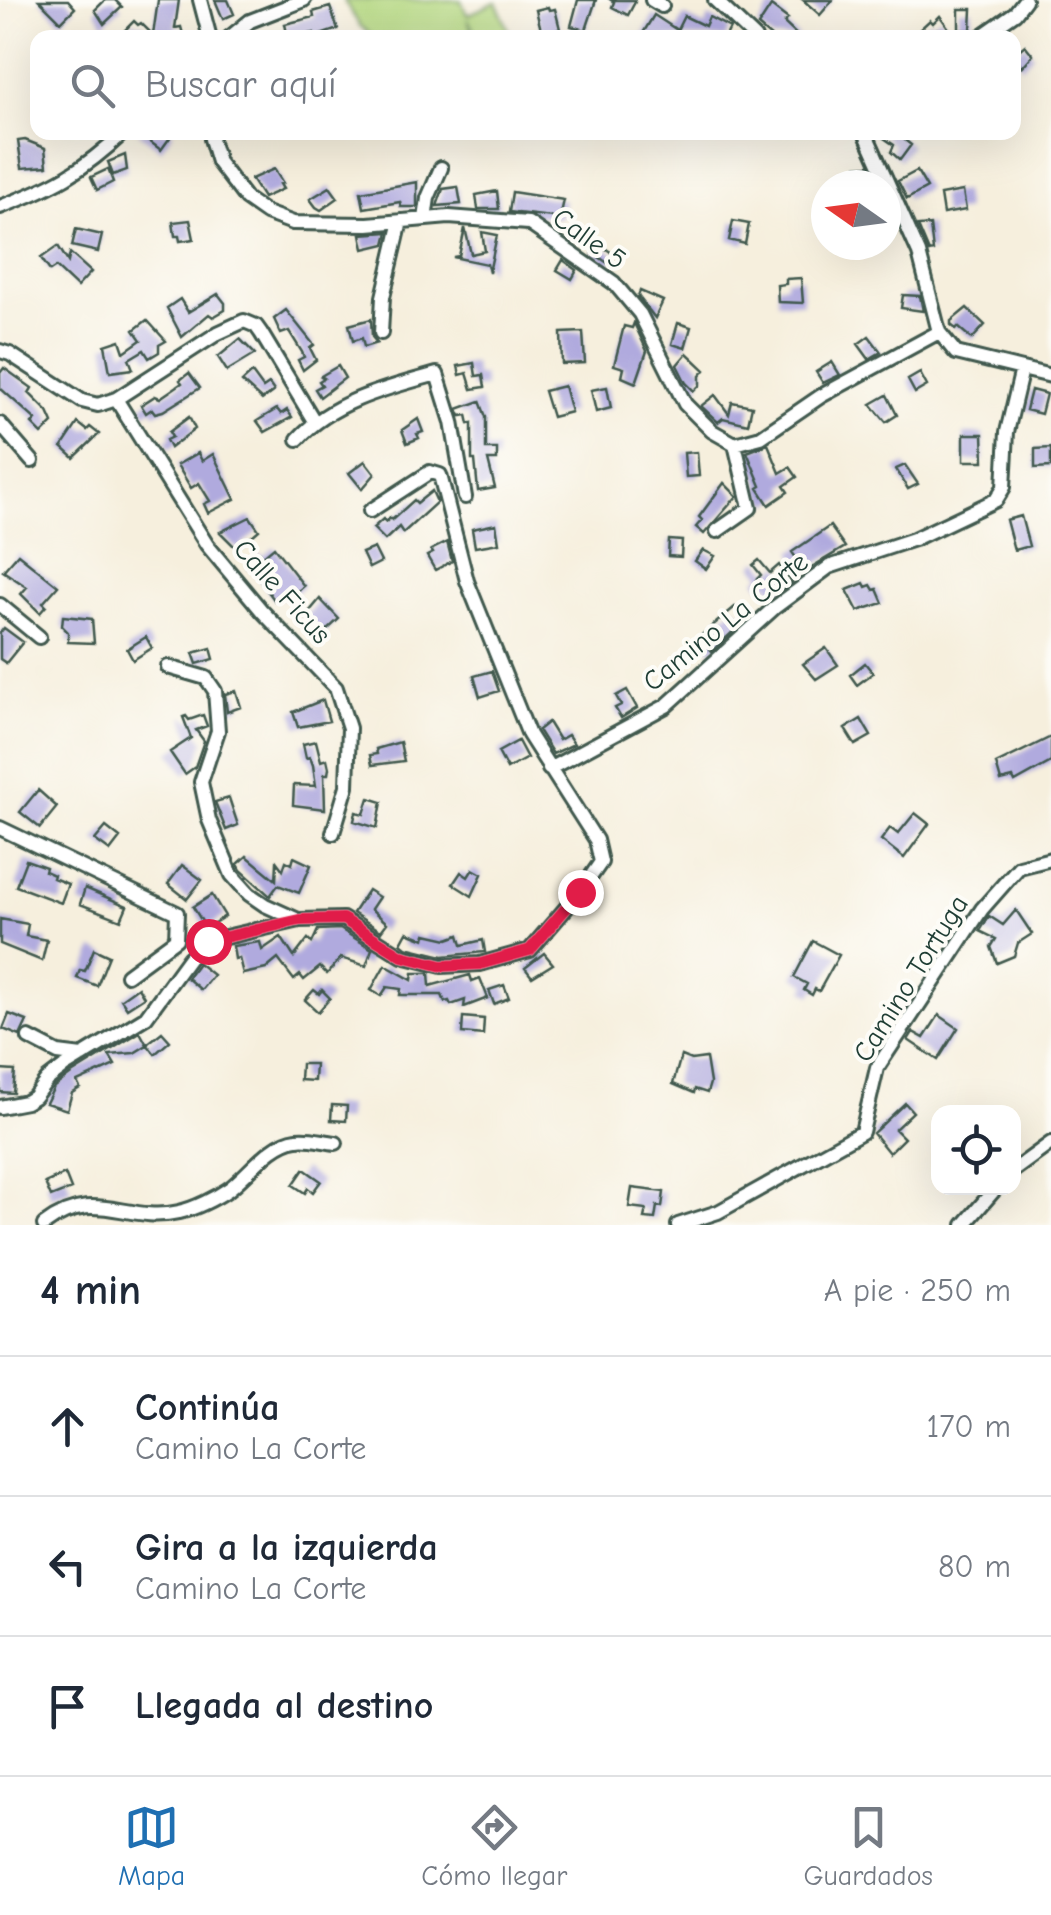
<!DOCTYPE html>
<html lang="es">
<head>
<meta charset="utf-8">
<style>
	:root { --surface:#fff; --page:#f6f6f7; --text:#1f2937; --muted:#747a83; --line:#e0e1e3; --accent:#1f6fb2 }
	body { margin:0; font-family:"Comic Neue",sans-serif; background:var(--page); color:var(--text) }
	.controls { position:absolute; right:30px; bottom:30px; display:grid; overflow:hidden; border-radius:20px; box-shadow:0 10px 40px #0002 }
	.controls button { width:90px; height:90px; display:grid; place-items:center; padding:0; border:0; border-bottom:2px solid var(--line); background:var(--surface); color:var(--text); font:50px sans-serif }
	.compass { position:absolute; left:811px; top:170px; width:90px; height:90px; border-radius:50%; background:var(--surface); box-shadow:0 10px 40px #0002; rotate:284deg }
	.stop { position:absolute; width:30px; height:30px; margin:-22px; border:8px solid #e11d48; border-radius:50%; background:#fff }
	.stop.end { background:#e11d48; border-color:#fff; box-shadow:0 2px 10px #0008 }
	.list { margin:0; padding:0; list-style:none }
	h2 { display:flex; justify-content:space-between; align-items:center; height:130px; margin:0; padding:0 40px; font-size:42px }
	h2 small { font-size:32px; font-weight:400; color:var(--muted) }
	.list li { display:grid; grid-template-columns:65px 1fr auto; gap:30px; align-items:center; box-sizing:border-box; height:140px; padding:0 40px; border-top:2px solid var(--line) }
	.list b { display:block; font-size:38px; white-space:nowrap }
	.list p { margin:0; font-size:32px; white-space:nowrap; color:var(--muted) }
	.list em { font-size:32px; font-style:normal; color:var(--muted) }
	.icon { flex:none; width:55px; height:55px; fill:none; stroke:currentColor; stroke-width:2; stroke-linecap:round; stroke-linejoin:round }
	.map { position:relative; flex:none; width:1051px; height:1225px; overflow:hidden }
	.search { position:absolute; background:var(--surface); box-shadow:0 10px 40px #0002; left:30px; right:30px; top:30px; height:110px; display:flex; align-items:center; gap:25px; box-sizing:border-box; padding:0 35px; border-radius:20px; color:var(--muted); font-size:38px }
	.sheet { height:550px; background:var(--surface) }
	nav { display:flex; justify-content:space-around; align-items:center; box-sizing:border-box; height:140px; border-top:2px solid var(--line); background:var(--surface); font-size:28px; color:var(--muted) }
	nav a { display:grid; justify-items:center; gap:5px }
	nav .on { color:var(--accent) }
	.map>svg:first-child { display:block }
	.green { fill:#b4d780; stroke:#6a8a5a; stroke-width:2.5 }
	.building { fill:#b0aade }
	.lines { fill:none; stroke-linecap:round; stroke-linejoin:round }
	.minor-casing { stroke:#3f584d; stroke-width:18 }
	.minor { stroke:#fff; stroke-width:12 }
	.route { stroke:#e11d48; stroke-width:12 }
	.labels { text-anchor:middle; stroke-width:8; stroke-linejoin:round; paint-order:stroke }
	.street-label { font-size:28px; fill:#1f3d34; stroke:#fdfcf7 }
</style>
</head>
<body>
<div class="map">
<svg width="1051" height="1225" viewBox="0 0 1051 1225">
	<rect width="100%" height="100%" fill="#fdfcf7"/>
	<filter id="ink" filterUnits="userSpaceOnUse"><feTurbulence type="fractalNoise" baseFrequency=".01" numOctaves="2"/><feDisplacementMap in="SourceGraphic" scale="20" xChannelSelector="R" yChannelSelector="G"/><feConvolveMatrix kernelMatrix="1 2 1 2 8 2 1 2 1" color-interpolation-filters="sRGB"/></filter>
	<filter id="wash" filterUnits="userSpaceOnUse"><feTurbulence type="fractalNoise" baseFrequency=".0048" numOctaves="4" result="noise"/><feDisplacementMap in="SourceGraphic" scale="40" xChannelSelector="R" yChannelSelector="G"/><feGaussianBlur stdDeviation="2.25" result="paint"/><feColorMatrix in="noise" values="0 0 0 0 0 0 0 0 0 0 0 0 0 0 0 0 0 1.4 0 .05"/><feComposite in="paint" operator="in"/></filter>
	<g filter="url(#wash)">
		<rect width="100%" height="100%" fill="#f6efdd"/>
		<path class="green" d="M347 0H461L467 15 496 2 512 37H477L468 19 473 37H373L360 26 344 1Z"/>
		<g id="blocks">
			<path class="building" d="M39 0H68L75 8 61 22Z
				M105 0H115L122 7 104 24 95 10Z
				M158 0H179L175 28 181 27 184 38H132L125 30 134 21 138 25 141 23 153 35Z
				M215 0H228L234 14 223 19Z
				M578 0H596L586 30 571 26Z
				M611 0H635V2L628 15 612 7 614 2Z
				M803 0H833L820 15Z
				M771 6 788 19 784 23 800 38H772L758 26Z
				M330 7 338 29 315 37 314 33 288 38 285 24 314 17 313 12Z
				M548 7 549 10 555 9 560 29 542 34 536 10Z
				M959 9H972L971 30H959Z
				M654 15 677 30 684 16 705 26 709 17 730 28 725 38H640Z
				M940 16 950 30 939 29 946 38H925L918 31 930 20 933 23Z
				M1025 45 1033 55 1022 67 1014 54Z
				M137 132H174L161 150Z
				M889 132H895L911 145 900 160 891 152 894 145 884 138Z
				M25 140 45 148 47 166 22 168 18 141Z
				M125 155 127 170 113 175 108 162Z
				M869 165 875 184H853L852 174H857V166Z
				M108 169 113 182 97 190 91 177Z
				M274 169 283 183 280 184 283 189 263 198 251 179Z
				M917 171 927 188 907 199 898 181Z
				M417 182V207H401L400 202 364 208 361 192Z
				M330 187 338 198 321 210 316 207 310 199Z
				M458 187 461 204 437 206 443 189Z
				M497 191 499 209H478L476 195Z
				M963 191 966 210 943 214 940 195Z
				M512 192 564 200 560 218 509 212Z
				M190 220 194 239 180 241 179 236H175L173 222Z
				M733 221 749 224 745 244 729 240Z
				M930 225 933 251 929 252 918 226Z
				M465 228 471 254 485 251 482 232 497 235 489 273 487 264 453 257 459 256Z
				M76 229 102 235 98 252 72 246Z
				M388 232 385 244 364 249 361 234Z
				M599 244 615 255 609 264 593 253Z
				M58 246 68 262 70 253 91 272 77 287 56 267 50 271 41 258Z
				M563 260 577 270 572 279 557 270Z
				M801 278 803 303 778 302 777 285 786 284V279Z
				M640 291 663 301 655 318 638 296Z
				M218 294 225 303V310L213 317 209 314 182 337 167 308 180 299 188 312Z
				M903 295 920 296 923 311 901 308Z
				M967 308 985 325 972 339 958 327 956 329 951 325V321Z
				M286 310 314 345 310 348 316 360 303 370 298 360 304 357 302 352 289 331 281 334 274 319Z
				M371 319 372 337 377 343 364 347 362 338 353 341 349 325Z
				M147 320 166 341 159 345V352L149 358 144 350 129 359 133 369 110 372 105 345 120 340 124 352 141 340 134 330Z
				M634 323 647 351 636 383 622 377 624 368 614 365 624 326 632 328Z
				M678 323 691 327 685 348 672 344Z
				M583 332 585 363 562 364 561 333Z
				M869 336 881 352 869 359 858 344Z
				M240 339 255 354 227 371 218 357Z
				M687 353 705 370 700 376V385L694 391 686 383 677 365Z
				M832 362 840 375 823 383 816 372Z
				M474 363 476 376 483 375 485 387 472 389 467 373 460 375 458 366Z
				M338 366 345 378 320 397 315 389 322 385 319 381 324 378 321 376Z
				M4 368 32 388 29 393 48 412 53 423 42 434 32 424 36 420 0 388V373Z
				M189 373 200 388 163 411 155 413 152 409 146 413 141 405 155 396 160 398 182 383 180 380Z
				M252 373 263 388 269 384 274 391 262 400 242 382Z
				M920 373 927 386 915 393 908 380Z
				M564 386 571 412 552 417 544 391Z
				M607 387 611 408 596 412 591 390Z
				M1031 390 1046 394 1041 414 1026 410Z
				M715 395 729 414 732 402 752 406 748 424 723 418 718 422 701 406Z
				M887 395 897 415 886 422 871 404Z
				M480 401 486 417V449H497V460H488L495 488 478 491 475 460H472V423L469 424 467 415 461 416 458 409Z
				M277 409 281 414 287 410 292 417 265 432 257 421Z
				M189 417 195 429 170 448 166 440 172 437 169 432Z
				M418 419 423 432 417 434 419 438 407 443 402 430Z
				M78 423 87 430 90 427 99 434 74 458 62 447Z
				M964 434H983L984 461H964Z
				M768 444 780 473 790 467 797 477 784 486 788 492 769 505 758 488 761 486 747 452Z
				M1051 448V467L1035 468V449Z
				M697 452 699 476 686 477 684 453Z
				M198 453 202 461 213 454 235 499 208 513 204 504 210 501 199 483 191 488 177 465Z
				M365 461 375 474 362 489 349 473Z
				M905 465 918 484 908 489 896 469Z
				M724 483 737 496 704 534 696 527 702 520 699 517Z
				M432 491 437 502 403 533 399 527 385 540 373 528 383 519 386 522 390 518 392 520 414 500 417 503Z
				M1021 516 1029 546 1014 550 1006 520Z
				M250 517 259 530 237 549 220 532Z
				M496 524 499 543 475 547 472 529Z
				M830 526 845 547 805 571 792 552Z
				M669 540 682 541 681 557 668 556Z
				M447 542 452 561 435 570 427 556 433 553 431 550Z
				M274 547 304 586 292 596 283 599 281 596 275 601 253 571 247 567 248 563 260 553 262 557Z
				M374 548 381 562 369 568 362 553Z
				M703 550 715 556 706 569 695 561Z
				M18 554 58 586 43 603 46 606 40 613 21 594 27 587 3 571Z
				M759 560 770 573 779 565 792 582 776 594 767 582 761 587 756 580 761 575 753 565Z
				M864 583 866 587 871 585 874 590 877 589 883 603 858 611 847 590Z
				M320 599 339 619 324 633 318 626 314 630 311 626 306 631 299 624Z
				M735 607 748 618 712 651 699 637Z
				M63 616 92 619 94 643 68 642V632L62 626Z
				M4 628 23 642 6 663 0 659V633Z
				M146 637 152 648 133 660 127 649Z
				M211 648 214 659 197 664 193 653Z
				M826 648 838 665 816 679 803 664Z
				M865 663 873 673 857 685 850 675Z
				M492 671 499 691 480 697 474 676Z
				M627 690 637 708 621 718 615 708 621 705 616 696Z
				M236 691 241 707 227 712 225 694Z
				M323 700 329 721 298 727 293 712Z
				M203 715 207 726 196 730 204 741 195 767 185 774 170 752 191 738 183 717 186 716 189 720Z
				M861 719 871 736 855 745 845 729Z
				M548 722 559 740 568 735 574 744 553 754 538 730Z
				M1051 737V762L1015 782 1013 778 1001 781 996 764Z
				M316 741 321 761 327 759 329 768 328 774H324L325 809 293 805 294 785 316 786 313 765 310 757 306 758 303 744Z
				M518 741 527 758 507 769 498 752Z
				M400 742 404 761 372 765 370 755 377 754 376 749Z
				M38 790 57 807 40 828 20 812Z
				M229 798 238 825 226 830 215 802Z
				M369 798 382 802 377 828 354 821 356 812 364 814Z
				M915 813 929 824 904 858 881 840 890 828 898 834Z
				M106 827 120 838 110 851 95 840Z
				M247 856 276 880 277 862 283 870 286 861 292 864 294 857 311 865 299 893 278 885 270 896 241 870 238 864Z
				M26 860 46 867 45 871 54 875 53 878 68 884 61 903 16 886Z
				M182 865 202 880 187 899 168 884Z
				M473 869 482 874 472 896 453 884 461 872 468 877Z
				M85 888 127 906 121 920 80 904Z
				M368 890 379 897 371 909 387 923 381 931 353 913Z
				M212 895 225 916 206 928 193 907Z
				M1016 910 1032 934 1018 943 1014 956 997 963 991 947 996 939 980 931 989 916 1003 925Z
				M0 919 28 924 26 936 47 940 42 961 0 944Z
				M340 929 372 949 366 966 341 958 327 974 320 967 304 980 300 975 294 980 278 959 266 969 243 974 239 958 235 959 233 946 260 942 262 950 281 937 294 957 308 939 312 943 318 930Z
				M407 932 425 939 426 934 448 939 459 935 462 945 483 940 485 952 443 956 406 947 401 943Z
				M813 941 839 955 819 991 815 989 812 995 804 990 807 984 794 977Z
				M94 949 109 956 97 986 77 978 80 970 85 971Z
				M544 953 553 964 532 977 525 968Z
				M198 963 213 975 201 990 187 978Z
				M385 965 412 980 413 973H429L430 986 470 975 472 981 480 978 488 998 464 1007 465 1000 451 1005 449 1001 445 1002 442 995H400L401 989 387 987 381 996 371 990Z
				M504 985 509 998 494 1004 489 990Z
				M138 987 144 997 127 1008 121 999Z
				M314 990 319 994 322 990 330 998 318 1012 305 1000Z
				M9 1014 27 1021 20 1036 3 1029Z
				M939 1015 958 1028 938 1060 908 1040 913 1032 924 1038Z
				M463 1017 484 1019 483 1035 462 1033Z
				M140 1032 147 1045 134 1053 109 1055 115 1065 77 1082 80 1088 72 1093 67 1110 46 1103 54 1087 70 1075Z
				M162 1032 170 1041 155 1054 147 1044Z
				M681 1056 691 1060 706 1058 710 1083 707 1093 695 1089 694 1093 673 1084Z
				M301 1064H315L314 1081 300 1080Z
				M0 1070 15 1071 13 1093 0 1092Z
				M905 1103 913 1112 895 1129 904 1138 889 1153 873 1133Z
				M332 1105 347 1106 346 1121 331 1120Z
				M304 1169 321 1181 313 1192 308 1188 305 1193 293 1185Z
				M65 1174 71 1189 51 1197 45 1183Z
				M632 1188 664 1192 662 1207 657 1206 655 1219 644 1218 646 1209 629 1207Z"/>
		</g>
	</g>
	<g filter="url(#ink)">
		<use href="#blocks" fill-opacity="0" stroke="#3f584d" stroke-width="2.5"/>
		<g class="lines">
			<defs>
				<path id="minor" d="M200 0 210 38
					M652 0 662 6
					M715 0 755 38
					M229 38 250 21 304 0
					M979 38 1015 13 1025 0
					M213 132 211 139 218 162 246 199 266 213 293 223 368 224 449 217 528 223 614 283 640 314 685 404 712 431 735 444 761 437 821 396 939 332
					M865 132 919 253 939 332 956 353 1051 376
					M0 207C53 187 82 172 124 132
					M425 219 428 198 441 168
					M381 333 383 297 401 221
					M0 351 10 354 82 401 98 405 116 399 218 333 244 321 256 326 261 333 314 421
					M116 399 207 545 262 611 336 688 349 728 347 786 333 833
					M0 424 32 461
					M298 439C332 401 390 387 437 374L452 422 465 497
					M717 531 750 508 735 444
					M0 605 39 637
					M168 667 206 678 215 691 218 731 201 782 209 820 232 875 249 894 265 905 298 920
					M549 769 666 706 774 608 829 567 914 539 996 500 1004 487 1007 432 1022 369
					M0 828 177 913 176 939 127 975
					M29 1038 58 1053 82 1056
					M0 1107 26 1102 34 1097 47 1080 64 1067 146 1017 189 958 208 941 300 920 343 919 402 956 442 966 480 964 530 950 580 892 601 862 596 840 529 735 467 581 440 475 430 472 370 511
					M1014 1170 1051 1143
					M44 1225C95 1186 126 1224 179 1212 194 1209 216 1198 229 1189 249 1174 271 1142 297 1139 309 1137 324 1142 336 1143
					M678 1225 718 1212 862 1132 877 1068 982 909 1019 867 1051 859
					M964 1225 996 1188"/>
			</defs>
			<use href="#minor" class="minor-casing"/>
			<use href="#minor" class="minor"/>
		</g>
	</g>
	<g class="lines" filter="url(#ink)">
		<path class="route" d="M208 941 300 920 343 919 402 956 442 966 480 964 530 950 580 892"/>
	</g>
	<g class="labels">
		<g class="street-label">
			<text transform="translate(590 238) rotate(36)" y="10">Calle 5</text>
			<text transform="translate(283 591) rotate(48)" y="10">Calle Ficus</text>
			<text transform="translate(725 621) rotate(-39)" y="10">Camino La Corte</text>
			<text transform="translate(910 978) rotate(-58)" y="10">Camino Tortuga</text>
		</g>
	</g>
</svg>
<div class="controls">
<button><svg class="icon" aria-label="locate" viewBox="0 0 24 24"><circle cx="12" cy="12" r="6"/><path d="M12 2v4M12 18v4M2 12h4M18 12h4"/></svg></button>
</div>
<svg class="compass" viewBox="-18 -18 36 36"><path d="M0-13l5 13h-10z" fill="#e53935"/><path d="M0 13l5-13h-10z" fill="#747a83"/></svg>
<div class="stop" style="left:208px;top:941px"></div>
<div class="stop end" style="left:580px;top:892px"></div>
<div class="search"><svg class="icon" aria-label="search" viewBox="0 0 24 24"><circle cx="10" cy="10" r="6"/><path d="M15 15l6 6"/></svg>Buscar aquí</div>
</div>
<section class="sheet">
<h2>4 min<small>A pie · 250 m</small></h2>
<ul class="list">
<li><svg class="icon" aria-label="ahead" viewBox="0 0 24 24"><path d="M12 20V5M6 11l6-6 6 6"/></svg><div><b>Continúa</b><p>Camino La Corte</p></div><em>170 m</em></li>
<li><svg class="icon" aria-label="left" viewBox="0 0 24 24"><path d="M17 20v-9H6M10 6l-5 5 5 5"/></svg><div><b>Gira a la izquierda</b><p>Camino La Corte</p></div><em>80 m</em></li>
<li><svg class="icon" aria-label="arrive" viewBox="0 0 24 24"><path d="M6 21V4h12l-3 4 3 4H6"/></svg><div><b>Llegada al destino</b></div></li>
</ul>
</section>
<nav>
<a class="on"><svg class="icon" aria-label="map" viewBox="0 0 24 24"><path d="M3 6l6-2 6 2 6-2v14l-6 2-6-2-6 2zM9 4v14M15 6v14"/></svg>Mapa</a>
<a><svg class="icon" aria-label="directions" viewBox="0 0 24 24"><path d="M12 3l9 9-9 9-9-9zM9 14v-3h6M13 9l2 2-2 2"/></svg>Cómo llegar</a>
<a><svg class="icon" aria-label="saved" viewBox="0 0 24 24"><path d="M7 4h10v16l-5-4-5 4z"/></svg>Guardados</a>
</nav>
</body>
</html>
